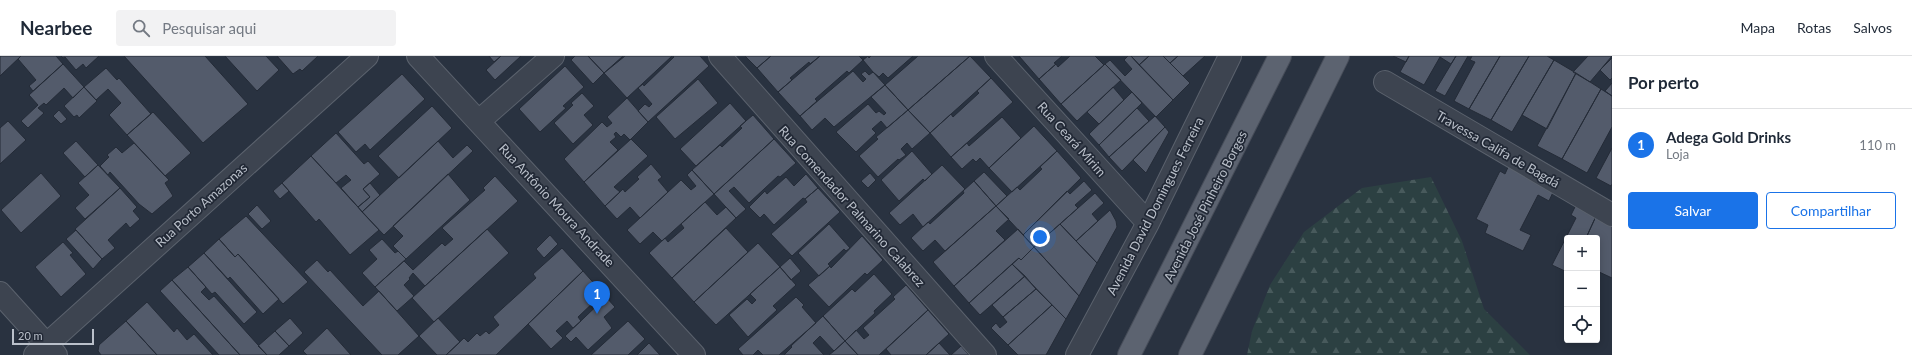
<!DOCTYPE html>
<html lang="pt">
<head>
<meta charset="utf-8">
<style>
	:root { --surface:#fff; --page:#f2f2f3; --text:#1f2937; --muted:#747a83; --line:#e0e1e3; --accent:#1a73e8 }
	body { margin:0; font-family:Lato,sans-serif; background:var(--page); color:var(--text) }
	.controls { position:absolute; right:12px; bottom:12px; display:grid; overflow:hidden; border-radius:4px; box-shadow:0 2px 10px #0003 }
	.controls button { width:36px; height:36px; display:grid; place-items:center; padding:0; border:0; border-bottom:1px solid var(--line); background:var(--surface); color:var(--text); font:20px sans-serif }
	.scale { position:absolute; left:12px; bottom:10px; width:82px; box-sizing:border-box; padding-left:4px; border:2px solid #bac0ca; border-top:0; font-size:11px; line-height:14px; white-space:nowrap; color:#bac0ca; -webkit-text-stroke:3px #222936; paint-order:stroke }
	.you { position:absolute; left:1040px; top:181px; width:14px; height:14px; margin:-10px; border:3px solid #fff; border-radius:50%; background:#1a73e8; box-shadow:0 0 0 6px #1a73e833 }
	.badge { display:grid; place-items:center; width:26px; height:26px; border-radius:50%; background:var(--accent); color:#fff; font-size:13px; font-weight:700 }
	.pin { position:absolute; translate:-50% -33px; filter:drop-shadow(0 1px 2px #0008) }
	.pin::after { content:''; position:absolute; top:21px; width:14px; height:12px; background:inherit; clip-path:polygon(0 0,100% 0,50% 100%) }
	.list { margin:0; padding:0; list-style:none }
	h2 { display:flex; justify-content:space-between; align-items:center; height:52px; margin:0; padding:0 16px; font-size:17px }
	h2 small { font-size:13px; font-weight:400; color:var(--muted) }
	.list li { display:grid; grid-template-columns:26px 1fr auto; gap:12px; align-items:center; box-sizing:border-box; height:72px; padding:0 16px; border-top:1px solid var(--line) }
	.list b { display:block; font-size:15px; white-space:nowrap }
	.list p { margin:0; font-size:13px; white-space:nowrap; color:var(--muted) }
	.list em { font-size:13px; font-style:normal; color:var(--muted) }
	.actions { display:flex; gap:8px; padding:12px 16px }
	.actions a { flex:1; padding:9px 0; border:1px solid var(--accent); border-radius:4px; text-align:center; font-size:14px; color:var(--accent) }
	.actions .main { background:var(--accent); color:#fff }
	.icon { flex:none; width:22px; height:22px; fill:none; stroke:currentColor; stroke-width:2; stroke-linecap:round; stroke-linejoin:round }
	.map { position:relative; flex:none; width:1612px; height:299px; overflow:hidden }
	header { display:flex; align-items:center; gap:24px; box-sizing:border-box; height:56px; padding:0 20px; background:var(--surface); border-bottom:1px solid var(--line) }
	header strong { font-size:19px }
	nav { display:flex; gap:22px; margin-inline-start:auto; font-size:14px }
	.search { width:280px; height:36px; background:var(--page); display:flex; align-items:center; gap:10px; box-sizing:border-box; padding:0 14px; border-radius:4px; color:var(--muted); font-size:15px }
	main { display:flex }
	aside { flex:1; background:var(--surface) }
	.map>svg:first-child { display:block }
	.forest { fill:url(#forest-firs) }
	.building { fill:#535b6b; stroke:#242b37 }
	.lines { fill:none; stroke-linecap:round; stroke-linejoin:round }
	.minor-casing { stroke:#5b626d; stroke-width:24 }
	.major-casing { stroke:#474d59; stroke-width:24 }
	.minor { stroke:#3d4450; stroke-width:22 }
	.major { stroke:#5c6370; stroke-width:22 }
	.labels { text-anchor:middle; stroke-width:3.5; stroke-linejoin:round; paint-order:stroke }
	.street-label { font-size:13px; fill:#bac0ca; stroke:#222936 }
</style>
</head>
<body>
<header>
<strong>Nearbee</strong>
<div class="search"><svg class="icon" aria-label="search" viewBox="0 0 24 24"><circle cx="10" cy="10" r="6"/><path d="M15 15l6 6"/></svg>Pesquisar aqui</div>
<nav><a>Mapa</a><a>Rotas</a><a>Salvos</a></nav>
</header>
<main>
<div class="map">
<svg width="1612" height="299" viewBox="0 0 1612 299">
	<defs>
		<pattern id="forest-firs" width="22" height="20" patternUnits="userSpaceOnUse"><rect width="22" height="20" fill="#2c4042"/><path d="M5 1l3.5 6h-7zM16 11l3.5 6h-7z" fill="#485a5c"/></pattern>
	</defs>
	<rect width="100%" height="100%" fill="#293240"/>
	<path class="forest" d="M1431 121 1462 185 1484 253 1530 299H1247L1252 275 1270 229 1304 176 1362 132Z"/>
	<path class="building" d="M0 0H21L0 20Z
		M21 0H56L63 8 33 35 29 30 36 24 18 3Z
		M61 0H99L86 12 83 8 76 14 65 1 63 2Z
		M124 0H205L248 48 203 87Z
		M225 0H266L279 14 257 35Z
		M277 0H318L302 15 300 13 293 18Z
		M489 0H501L494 6Z
		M501 0H521L495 24 486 14Z
		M575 0H588L604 17 593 28 571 4Z
		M588 0H623L604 17Z
		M625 0H672L627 42 604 17Z
		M673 0H700L709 10 648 66 638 55 645 48 649 51 652 48 638 32 643 28 644 30 674 1Z
		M745 0H771L757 12Z
		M771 0H820L810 8 809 6 790 22 792 24 778 36 757 12Z
		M820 0H859L863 4 849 17 847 15 815 43 817 45 800 60 778 36Z
		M868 0 869 2 871 0H913L888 22 883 17 879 21 873 16 863 4Z
		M918 0H970L908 54 885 29Z
		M970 0 991 22 930 77 908 54Z
		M1019 0H1062L1054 7 1056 8 1039 23Z
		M1070 0H1095L1104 9 1061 48 1039 23 1056 8 1058 11Z
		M1128 0H1131L1173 44 1156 61 1105 8 1110 4 1125 20 1132 13 1124 4Z
		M1131 0H1149L1139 9Z
		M1149 0H1163L1190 27 1173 44 1139 9Z
		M1163 0H1178L1170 7Z
		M1178 0H1205L1183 20 1170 7Z
		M1393 0H1409L1406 6Z
		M1409 0H1456L1451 8 1440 1 1424 29 1400 16Z
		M1456 0H1468L1445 40 1435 35Z
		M1472 0H1500L1469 53 1454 45 1475 6 1470 4Z
		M1500 0H1529L1491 64 1469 53Z
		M1529 0H1547L1554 4 1512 76 1491 64Z
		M1588 0H1612L1590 26 1573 16Z
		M1612 2V22L1610 24 1600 14Z
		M1554 4 1576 17 1547 73 1522 59Z
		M63 8 84 31 73 42 64 32 46 49 44 47 38 52 44 57 28 72 21 65 38 49 29 39Z
		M1105 8 1121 24 1077 65 1061 48Z
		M565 10 584 31 563 50 566 52 540 76 519 53Z
		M106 12 117 24 119 22 151 58 127 79 109 59 121 47 108 33 96 44 84 31Z
		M853 15 863 26 866 23 861 18 865 15 869 19 873 16 885 29 834 71 825 62 812 74 800 60Z
		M1576 17 1601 33 1562 103 1537 90Z
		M402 18 425 43 370 94 365 88 356 96 338 76Z
		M991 22 1013 46 951 101 930 77 951 58 953 61 979 37 977 35Z
		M698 23 718 47 675 83 656 61Z
		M1612 27V40L1605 35Z
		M885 29 908 54 887 72 881 65 872 73 876 77 856 96 836 76 868 48 876 57 879 55 884 59 886 57 871 41Z
		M84 31 97 45 79 62 77 59 74 61 64 50Z
		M1113 31 1124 44 1099 68 1087 56Z
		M1601 33 1612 40V71L1587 117 1562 103Z
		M1132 36 1142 47 1099 89 1089 78Z
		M582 37 594 50 584 59 593 69 573 88 554 67 573 49 571 47Z
		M627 42 648 66 630 84 624 78 621 81 616 76 614 78 616 81 610 86 618 94 584 126 564 103 602 66 607 71 612 67 607 61Z
		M730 47 746 65 696 110 680 93Z
		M432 50 452 72 399 122 378 100Z
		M1137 52 1149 65 1109 101 1099 89Z
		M59 54 67 63 61 68 53 60Z
		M908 54 930 77 912 93 907 87 901 93 906 99 899 104 898 103 878 121 859 100 878 83 876 81Z
		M153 56 191 97 165 120 127 79Z
		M753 59 774 83 714 138 692 114 720 89 722 91 742 72 740 70Z
		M1155 60 1165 71 1122 115 1109 101Z
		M1002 61 1021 82 989 112 980 102 976 106 973 103 962 113 951 101 967 87 969 90Z
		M8 65 26 84 0 108V72Z
		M1034 70 1057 95 1012 136 989 112Z
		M1165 71 1169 76 1146 117 1133 104Z
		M336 77 364 108 368 105 380 118 363 133 370 141 358 151 341 132 351 124 346 119 336 127 311 100Z
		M631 83 648 100 614 131 620 136 605 150 584 126Z
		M774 83 796 107 780 121 778 120 749 147 734 131 729 135 746 153 736 162 714 138Z
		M76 85 98 109 85 121 63 97Z
		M438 85 453 102 467 89 473 95 384 179 362 156Z
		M134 87 169 124 165 127 173 140 152 158 139 148 110 116 108 119 100 110 109 101 107 99 116 91 122 97Z
		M1612 92V128L1611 130 1596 122Z
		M912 95 932 118 925 125 923 123 899 145 881 124Z
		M1057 95 1081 122 1023 179 996 150 1017 131 1020 134 1042 113 1040 111Z
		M311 100 379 174 350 199 319 163 316 166 282 127Z
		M651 108 662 121 658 124 668 136 640 162 630 151 617 163 605 150 623 133 625 136 639 123 637 121Z
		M98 109 120 132 85 163 75 152 89 139 78 127Z
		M942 109 965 133 923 171 913 158 900 169 889 157Z
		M1509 109 1554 134 1549 145 1538 139 1520 174 1531 179 1523 195 1485 177 1488 169 1476 163 1500 115 1505 118Z
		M692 114 714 138 662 185 653 176 640 188 627 174 681 124 691 134 696 130 687 119Z
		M984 116 1007 140 996 150 974 125Z
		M41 117 61 140 21 177 1 154Z
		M870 117 876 124 868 132 861 125Z
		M448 118 470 144 406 203 393 190 403 180 393 170Z
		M806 118 818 132 805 143 803 142 774 169 764 158 760 162 749 151 765 135 767 138 786 121 794 130Z
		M495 120 518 145 425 230 413 217 409 222 410 223 404 229 414 240 397 255 375 231 404 205 413 214 442 187 445 190 453 183 442 172 485 134 483 132Z
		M974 125 996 150 945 195 935 184 923 195 911 182 928 166 930 168 964 137 963 135Z
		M1084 125 1092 134 1075 149 1078 152 1034 191 1023 179 1067 135 1070 138Z
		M282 127 289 135 280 143 273 135Z
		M370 127 380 139 362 156 358 151 370 141 363 133Z
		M120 132 137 151 133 155 140 163 130 172 126 167 108 184 115 192 102 203 75 173Z
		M818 132 840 156 792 200 771 178 807 146 805 143Z
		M1095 137 1104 147 1092 158 1098 165 1076 185 1060 168Z
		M705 146 717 159 726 151 736 162 672 222 649 197 665 182 668 186 684 172 681 168Z
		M1577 147 1597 158 1586 182H1567V216L1552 209 1576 162 1571 159Z
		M257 149 271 165 262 173 248 158Z
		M996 150 1009 163 996 175 1005 184 954 230 933 206Z
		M1110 154 1116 165 1117 171 1097 207 1076 185Z
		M1597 158 1612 166V222L1597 215V182H1586Z
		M246 160 308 226 283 248 238 198 235 201 219 183Z
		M829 168 850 192 846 195 844 193 828 208 830 210 819 220 798 197Z
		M1060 168 1097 207 1079 240 1034 191Z
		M726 172 748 196 694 246 672 222Z
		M487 173 509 197 434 266 412 242Z
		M1018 173 1034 191 1021 204 1019 202 969 247 954 230Z
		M76 174 102 203 93 213 66 183Z
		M550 179 558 188 544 202 536 193Z
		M862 180 883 204 867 219 865 217 829 251 808 229 830 210 831 212Z
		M219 183 235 201 238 198 279 243 263 258 230 221 228 223 204 197Z
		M382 183 395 197 398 195 406 203 375 231 362 217 377 203 369 194Z
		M63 186 73 197 70 199 86 218 61 241 35 211Z
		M758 187 780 211 716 269 694 246Z
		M1034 191 1079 240 1066 263 1012 208 1019 202 1021 204Z
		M562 192 583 215 496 299H446L464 282 468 286 477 277 480 280 486 275 489 278 499 269 493 261 536 222 533 218Z
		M204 197 257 256 244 268 215 236 212 238 188 211Z
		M790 202 801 215 791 224 780 211Z
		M317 204 328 216 330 214 363 250 379 235 419 280 398 299H382L304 216Z
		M1012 208 1025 220 980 259 969 247Z
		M188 211 206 231 201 236 209 244 214 240 267 299H240L172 224Z
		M780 211 796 229 773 250 777 254 748 281 729 259 747 243 752 248 756 244 750 238Z
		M583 215 606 241 600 247 597 243 578 261 581 265 573 272 567 265 556 275 563 282 551 293 528 268Z
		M874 218 892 238 874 255 875 257 845 285 823 260 852 233 855 236Z
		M1025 220 1036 233 1003 261 992 249Z
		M172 224 240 299H219L160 235Z
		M906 229 928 254 879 299H858L845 285 856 274 864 283 869 279 863 272 895 243 893 241Z
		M1036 233 1052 249 1008 289 991 272 996 267 1000 272 1007 266 1003 261Z
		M606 241 615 251 604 261 612 272 588 294 576 281 571 286 565 280Z
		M796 241 804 249 802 251 816 267 779 299H763L758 294 753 299H743L738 293Z
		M147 246 174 276 177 272 187 284 194 278 213 299H157L126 265Z
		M1052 249 1066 263 1046 299H1018L1008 289Z
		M928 254 949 278 926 299H891L886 293Z
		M823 260 845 285 834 295 820 280 813 287 824 299H784L792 291 791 290Z
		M290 262 303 277 289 290 275 275Z
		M438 262 460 286 446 299H437L419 280Z
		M126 265 157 299H101L98 295 99 289Z
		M628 265 645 283 628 299H591Z
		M327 272 351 299H307L303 295Z
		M275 275 289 290 279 299H267L258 290Z
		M845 285 858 299H829L834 295Z
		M649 287 660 299H637Z
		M939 287 950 299H926Z
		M961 290 969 299H951Z"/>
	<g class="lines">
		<defs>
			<path id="minor" d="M418 0 694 299
				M720 0 985 299
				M996 0 1148 167
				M1385 26 1612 159
				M479 65 553 0
				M0 237 56 299
				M35 299 367 0
				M1077 299 1148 167 1230 0"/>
			<path id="major" d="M1129 299 1280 0
				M1190 299 1338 0"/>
		</defs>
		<use href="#minor" class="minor-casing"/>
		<use href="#major" class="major-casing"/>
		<use href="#minor" class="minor"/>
		<use href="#major" class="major"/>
	</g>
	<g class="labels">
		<g class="street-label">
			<text transform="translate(1072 83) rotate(48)" y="5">Rua Ceará Mirim</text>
			<text transform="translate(1498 93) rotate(30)" y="5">Travessa Califa de Bagdá</text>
			<text transform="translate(201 149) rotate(-42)" y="5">Rua Porto Amazonas</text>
			<text transform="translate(557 149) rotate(47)" y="5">Rua Antônio Moura Andrade</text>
			<text transform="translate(852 150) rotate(48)" y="5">Rua Comendador Palmarino Calabrez</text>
			<text transform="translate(1155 150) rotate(-63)" y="5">Avenida David Domingues Ferreira</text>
			<text transform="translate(1205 150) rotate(-63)" y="5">Avenida José Pinheiro Borges</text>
		</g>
	</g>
</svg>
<div class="controls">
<button>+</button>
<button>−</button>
<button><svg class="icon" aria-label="locate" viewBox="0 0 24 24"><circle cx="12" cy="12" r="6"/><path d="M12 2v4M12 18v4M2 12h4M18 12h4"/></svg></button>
</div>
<div class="scale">20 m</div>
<div class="you"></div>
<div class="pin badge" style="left:597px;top:258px">1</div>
</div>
<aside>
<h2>Por perto<small></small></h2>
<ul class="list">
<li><span class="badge">1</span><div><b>Adega Gold Drinks</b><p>Loja</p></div><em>110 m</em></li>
</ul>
<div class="actions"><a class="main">Salvar</a><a>Compartilhar</a></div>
</aside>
</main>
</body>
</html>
